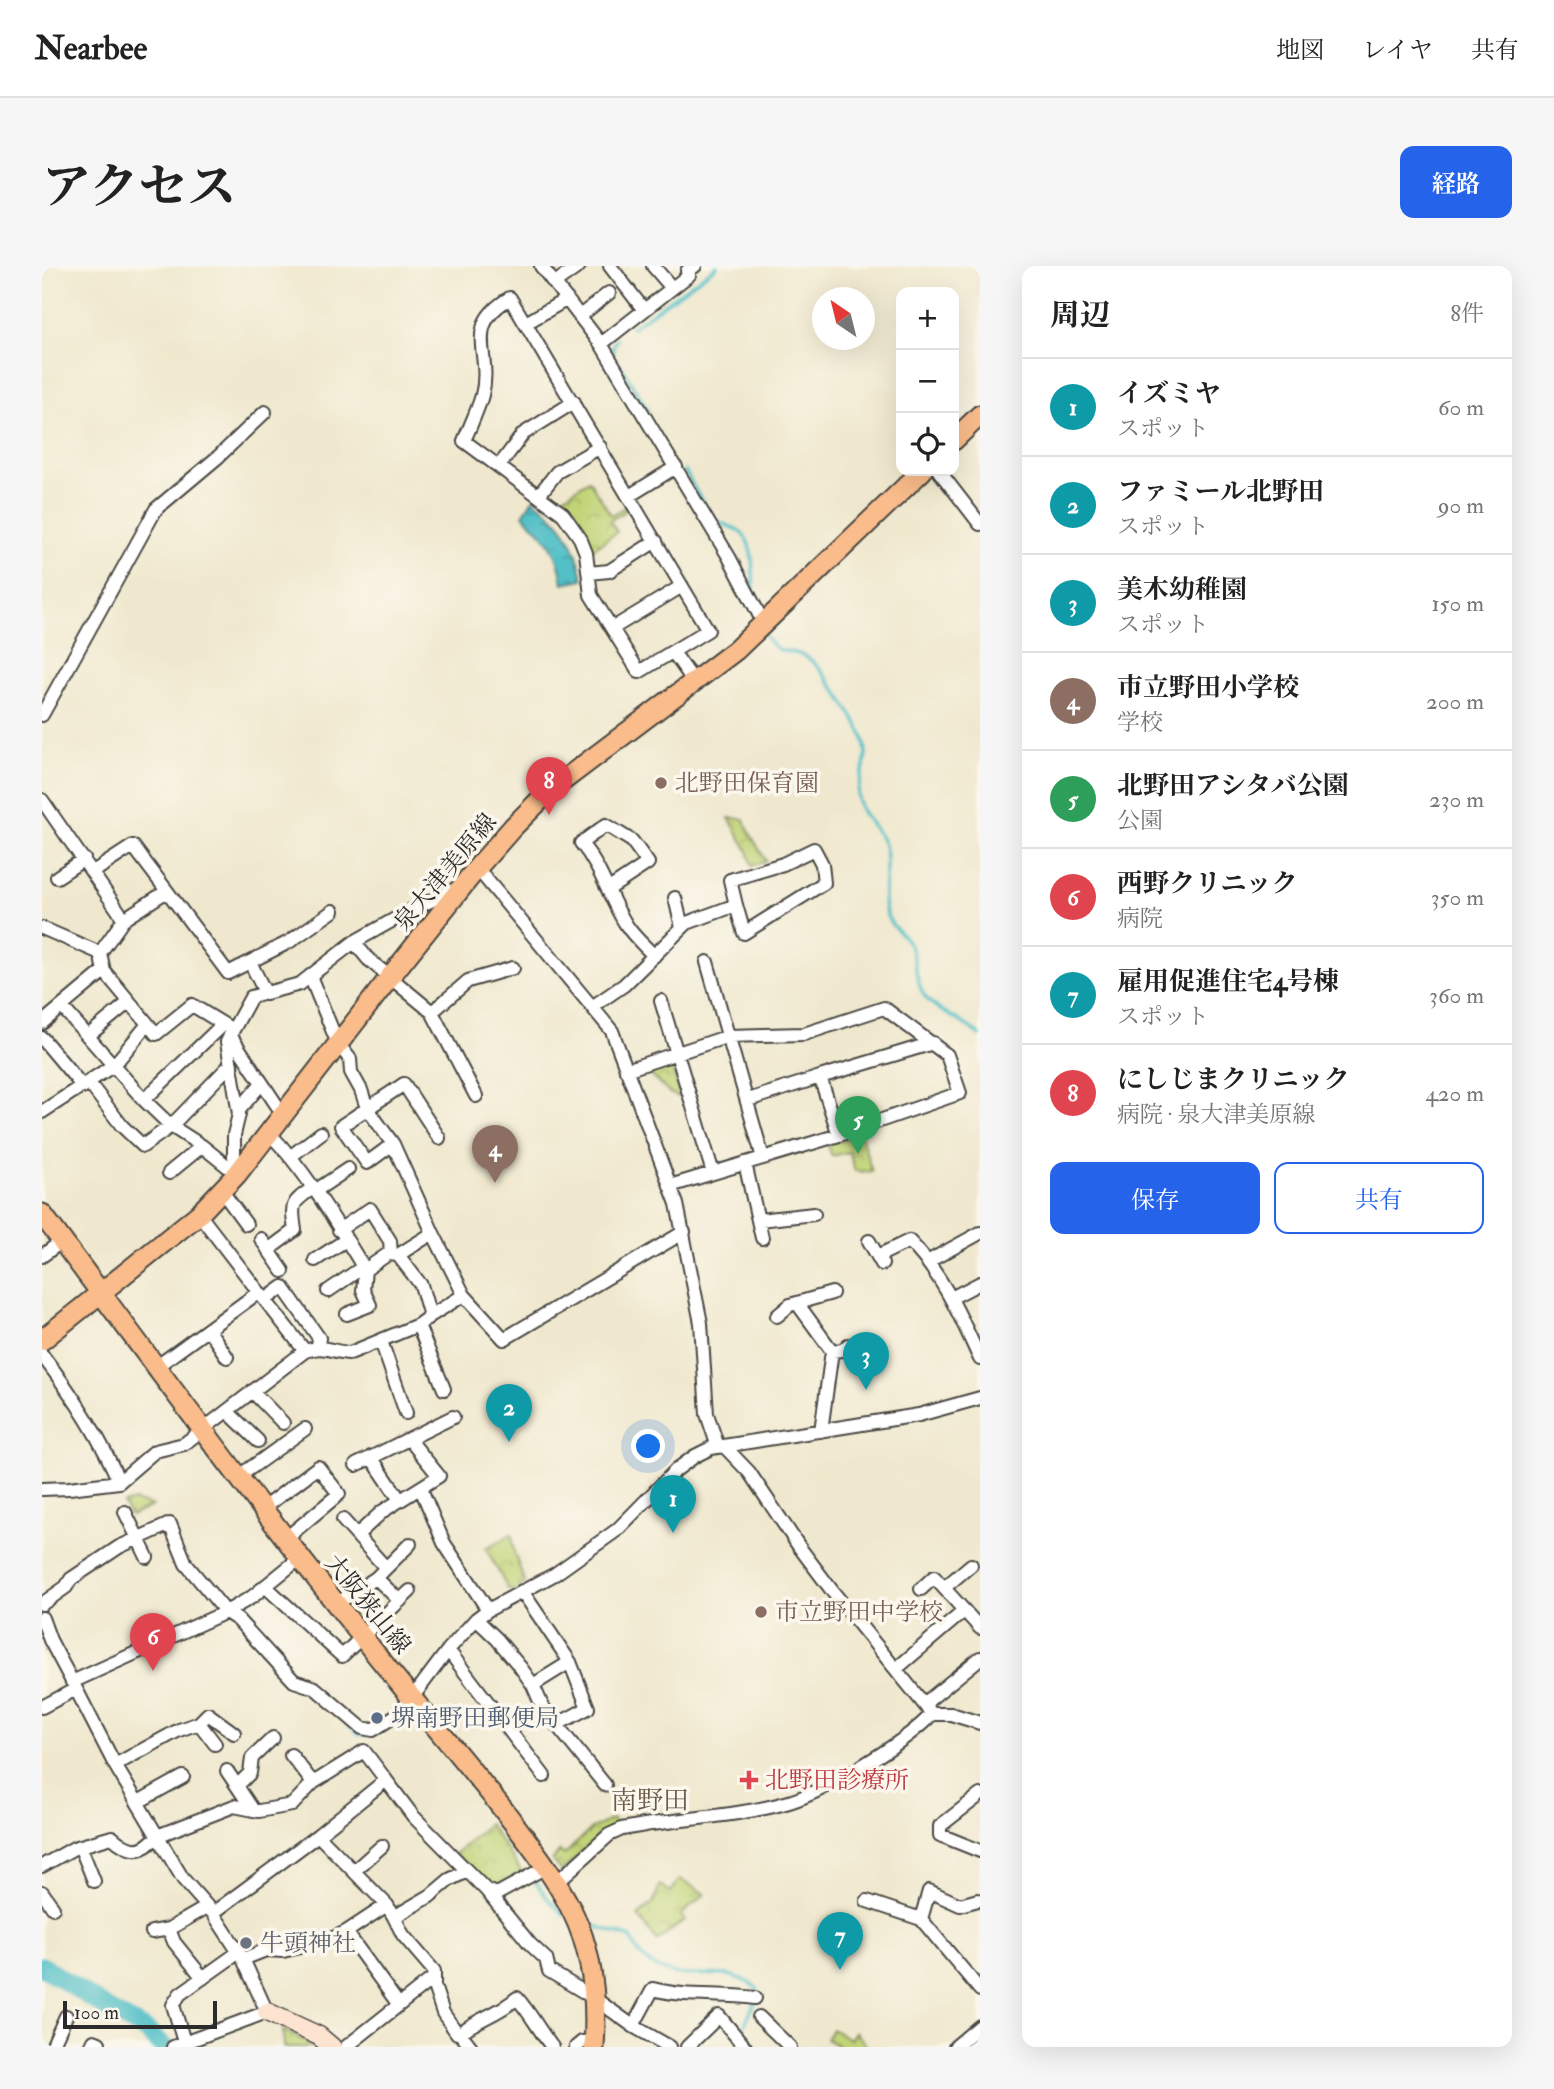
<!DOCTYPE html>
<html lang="ja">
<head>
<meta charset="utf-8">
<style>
	:root { --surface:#fff; --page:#f6f6f6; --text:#222; --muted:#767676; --line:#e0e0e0; --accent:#2563eb }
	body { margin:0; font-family:"IM FELL Double Pica","Noto Serif JP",serif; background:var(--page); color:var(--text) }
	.controls { position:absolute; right:21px; top:21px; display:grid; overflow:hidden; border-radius:14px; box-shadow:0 7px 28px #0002 }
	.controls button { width:63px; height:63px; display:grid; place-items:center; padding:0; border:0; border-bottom:2px solid var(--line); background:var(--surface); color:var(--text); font:35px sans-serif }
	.compass { position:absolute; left:770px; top:21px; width:63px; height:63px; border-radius:50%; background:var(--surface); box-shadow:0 7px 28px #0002; rotate:325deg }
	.scale { position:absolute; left:21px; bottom:18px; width:154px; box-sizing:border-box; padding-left:7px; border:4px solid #2b2b2b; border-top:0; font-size:19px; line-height:24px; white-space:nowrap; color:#2b2b2b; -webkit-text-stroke:5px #fbf7ec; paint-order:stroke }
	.you { position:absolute; left:607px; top:1181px; width:24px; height:24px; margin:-18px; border:5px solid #fff; border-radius:50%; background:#1a73e8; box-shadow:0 0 0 10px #1a73e833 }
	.badge { display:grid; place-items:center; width:46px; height:46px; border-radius:50%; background:var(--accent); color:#fff; font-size:23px; font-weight:700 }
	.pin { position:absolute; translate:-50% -58px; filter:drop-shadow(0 2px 4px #0008) }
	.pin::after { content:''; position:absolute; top:37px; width:24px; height:21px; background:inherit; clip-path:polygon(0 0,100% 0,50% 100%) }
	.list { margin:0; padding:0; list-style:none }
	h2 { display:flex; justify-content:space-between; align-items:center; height:91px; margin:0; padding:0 28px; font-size:30px }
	h2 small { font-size:23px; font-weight:400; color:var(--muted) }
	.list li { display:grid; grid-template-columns:46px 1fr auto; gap:21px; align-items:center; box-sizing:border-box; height:98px; padding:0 28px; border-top:2px solid var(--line) }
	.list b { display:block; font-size:26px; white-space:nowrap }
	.list p { margin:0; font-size:23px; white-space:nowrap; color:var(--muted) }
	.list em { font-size:23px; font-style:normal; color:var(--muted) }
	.actions { display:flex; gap:14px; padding:21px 28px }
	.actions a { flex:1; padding:16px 0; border:2px solid var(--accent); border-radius:14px; text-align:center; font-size:24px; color:var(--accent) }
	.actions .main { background:var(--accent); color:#fff }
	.icon { flex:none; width:38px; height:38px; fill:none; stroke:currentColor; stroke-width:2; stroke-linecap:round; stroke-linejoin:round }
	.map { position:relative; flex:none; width:938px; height:1781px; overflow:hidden; border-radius:14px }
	header { display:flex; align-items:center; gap:42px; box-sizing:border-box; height:98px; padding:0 35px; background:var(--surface); border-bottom:2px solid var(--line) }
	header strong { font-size:33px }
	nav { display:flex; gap:38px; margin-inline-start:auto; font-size:24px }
	.intro { display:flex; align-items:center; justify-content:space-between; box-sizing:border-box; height:168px; padding:0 42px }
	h1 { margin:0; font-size:49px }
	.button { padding:18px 32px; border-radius:14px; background:var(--accent); color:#fff; font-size:24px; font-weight:700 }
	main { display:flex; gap:42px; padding:0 42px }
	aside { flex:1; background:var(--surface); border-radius:14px; box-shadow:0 7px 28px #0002 }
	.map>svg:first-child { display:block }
	.park { fill:url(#park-crowns); stroke:#768051; stroke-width:2 }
	.water { fill:url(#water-ripples); stroke:#3e7679; stroke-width:2 }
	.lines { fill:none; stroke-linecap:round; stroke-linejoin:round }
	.stream { stroke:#52c0c7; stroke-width:3.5 }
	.river { stroke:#52c0c7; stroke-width:19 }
	.street-casing { stroke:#494743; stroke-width:16 }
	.secondary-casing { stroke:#494743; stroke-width:21 }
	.primary-casing { stroke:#494743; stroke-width:23 }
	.street { stroke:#fff; stroke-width:12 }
	.secondary { stroke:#fde4d0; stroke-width:18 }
	.primary { stroke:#f9bc8a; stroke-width:19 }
	.education-dot { fill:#8d6e63; stroke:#fbf7ec; stroke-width:2.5 }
	.service-dot { fill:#5c6f8a; stroke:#fbf7ec; stroke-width:2.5 }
	.health-dot { fill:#e0444e; stroke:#fbf7ec; stroke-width:2.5 }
	.worship-dot { fill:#6b7280; stroke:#fbf7ec; stroke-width:2.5 }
	.labels { text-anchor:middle; stroke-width:7; stroke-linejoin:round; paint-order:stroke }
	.education-label { font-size:24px; fill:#785e54; stroke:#fbf7ec; text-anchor:start }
	.street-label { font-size:24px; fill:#2b2b2b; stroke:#fbf7ec }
	.service-label { font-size:24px; fill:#4e5e75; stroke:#fbf7ec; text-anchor:start }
	.health-label { font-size:24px; fill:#be3a42; stroke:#fbf7ec; text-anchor:start }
	.worship-label { font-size:24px; fill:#5b616d; stroke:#fbf7ec; text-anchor:start }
	.neighbourhood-label { font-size:26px; fill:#6a5a47; stroke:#fbf7ec }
</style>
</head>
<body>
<header>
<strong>Nearbee</strong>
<nav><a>地図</a><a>レイヤ</a><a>共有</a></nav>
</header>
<div class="intro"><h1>アクセス</h1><a class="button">経路</a></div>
<main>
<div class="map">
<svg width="938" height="1781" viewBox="0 0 938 1781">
	<defs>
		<pattern id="park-crowns" width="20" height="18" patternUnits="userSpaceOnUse" patternTransform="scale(1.75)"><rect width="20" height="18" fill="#c1d477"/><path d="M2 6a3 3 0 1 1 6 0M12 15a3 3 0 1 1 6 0" fill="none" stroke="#a6b667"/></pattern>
		<pattern id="water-ripples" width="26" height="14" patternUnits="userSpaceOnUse" patternTransform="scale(1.75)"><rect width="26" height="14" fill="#52c0c7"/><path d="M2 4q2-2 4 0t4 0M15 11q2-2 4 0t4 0" fill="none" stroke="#449ca2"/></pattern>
	</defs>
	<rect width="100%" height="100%" fill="#fbf7ec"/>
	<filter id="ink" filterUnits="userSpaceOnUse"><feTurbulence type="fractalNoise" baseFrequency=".0143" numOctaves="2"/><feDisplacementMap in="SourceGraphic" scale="14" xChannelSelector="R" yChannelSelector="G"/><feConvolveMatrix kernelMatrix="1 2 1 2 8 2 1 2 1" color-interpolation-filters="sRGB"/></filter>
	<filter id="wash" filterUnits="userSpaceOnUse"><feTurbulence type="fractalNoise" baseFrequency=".00686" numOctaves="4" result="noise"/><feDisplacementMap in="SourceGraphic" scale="28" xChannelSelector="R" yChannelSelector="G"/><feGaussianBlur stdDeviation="1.57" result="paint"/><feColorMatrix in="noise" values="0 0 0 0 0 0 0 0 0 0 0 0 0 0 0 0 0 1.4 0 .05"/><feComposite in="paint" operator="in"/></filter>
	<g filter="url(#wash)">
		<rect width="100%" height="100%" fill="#f0e8ce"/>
		<path class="park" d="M547 214 569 249 586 239 588 242 568 255 575 266 549 284C541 265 530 248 515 235Z
			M687 552 702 553C708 571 715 578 724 595L710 600 706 585Z
			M624 794 628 797 639 832 627 827 608 808 591 810V805Z
			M819 869 830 906 813 905 807 886 790 890 785 878Z
			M92 1235 110 1240 89 1250 81 1238Z
			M470 1268 472 1286 483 1317 472 1325 466 1323 444 1283Z
			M570 1553 576 1559 561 1566 519 1606 510 1594 518 1585 522 1589 549 1563Z
			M447 1558 484 1612 455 1628 413 1588Z
			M638 1613 663 1628 639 1649 643 1654 615 1675 596 1650 611 1637 618 1619 629 1626Z
			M790 1763 808 1773 813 1766 823 1777 822 1781H799L784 1773Z
			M241 1764 275 1781H242Z"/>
		<path class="water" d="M491 233C521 255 535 278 541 313L521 317C516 283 505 271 481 249Z"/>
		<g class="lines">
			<path class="stream" d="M589 62 675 0
				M571 88V79L575 73
				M579 100 606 145
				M643 205C652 220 660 239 672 252 678 259 688 259 696 264 714 276 710 307 712 326
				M722 368C739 394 746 380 766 392 780 401 815 454 821 470 831 498 811 518 817 538 821 553 837 564 842 579 848 599 839 622 843 643 847 661 859 665 867 678 875 693 872 714 882 729 893 746 922 753 938 770
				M302 1455 317 1468 324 1469
				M356 1455 369 1453 392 1474
				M478 1581 491 1599V1604
				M491 1612 505 1632 522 1649
				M544 1657 589 1672C592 1678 595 1686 600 1691 627 1717 654 1706 685 1709 696 1710 706 1716 715 1722L714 1728
				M713 1781 699 1766 713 1736"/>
			<path class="river" d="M0 1700 70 1746 105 1765 122 1781"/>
		</g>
	</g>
	<g filter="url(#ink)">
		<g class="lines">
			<defs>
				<path id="street" d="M499 0 559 78 687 291 721 356
					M568 0 602 44
					M611 0 630 22
					M513 17 537 0
					M468 32 666 364 597 406 549 329 544 287 538 272 521 248 422 175C428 160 436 144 440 129 451 87 419 61 468 32Z
					M538 50 567 27
					M484 57 525 33
					M559 78 647 9 645 5 653 0
					M457 200 481 168 532 136
					M897 205 938 258
					M497 229 515 206 558 181
					M587 230 634 201
					M547 307 567 305 614 275
					M571 362 640 320
					M631 386 653 417
					M0 449 114 243 176 191 223 146
					M0 534 82 653
					M435 602 570 765 635 938 659 1057 665 1148 676 1181
					M51 606 91 580 125 625
					M15 611 42 593
					M567 623 606 597 590 575 564 559 539 577C561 604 567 633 585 660 592 671 603 680 612 690
					M633 632 640 661
					M0 662 58 687
					M312 676 326 693 390 746 434 830
					M208 696 224 728
					M665 696 721 892
					M268 710 296 778 308 793 309 806 319 824 325 842 351 878 391 967 422 1029 388 1050
					M619 735 671 907
					M20 741 102 834 129 860 160 880 195 908
					M550 741 582 719 645 657 694 639 702 667 782 617 780 598 772 583 741 598 688 614 694 639
					M390 746 426 715 471 702
					M0 757 62 705
					M106 758 114 768 150 739 191 764 209 731 258 718 312 676 371 643 414 623
					M191 764 185 776 197 848 192 869V890L195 908
					M188 769 242 850
					M46 770 87 736
					M0 772 41 821
					M584 804 687 770 762 768 842 742 905 789 918 827 797 869
					M778 811 891 777
					M47 817 80 860 101 880 129 860 189 798
					M102 834 181 758
					M197 844 220 817
					M0 846 72 799 106 758 62 705 58 687 82 653 125 625 186 707 247 676 291 645
					M351 878 325 897 299 860 362 818 397 872
					M248 891 279 867
					M703 897 720 972
					M127 907 160 880
					M628 920 797 869 778 811 706 834
					M179 924 204 958
					M273 925 306 903
					M157 948 223 1034 241 1021 277 1072 276 1080
					M717 954 772 948
					M297 964 328 943 348 975 349 988
					M219 973 241 1005
					M827 975 840 998
					M226 984 253 964C249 938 249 937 271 922
					M356 989 391 967
					M0 990 20 975
					M836 990 867 975C901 1009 918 1050 938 1093
					M273 994 304 974
					M887 995 938 967
					M286 1025 321 1001
					M422 1029 462 1073 642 966
					M909 1032 938 1017
					M223 1034 263 1085
					M755 1037 790 1085 801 1084 806 1079
					M305 1048 328 1039 321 1024 323 1004
					M735 1050 748 1039 790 1027
					M376 1059 402 1123
					M166 1063 185 1091
					M339 1075 364 1147
					M0 1089C30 1128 58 1170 77 1216
					M114 1101 217 1026
					M210 1125 241 1157
					M185 1145 216 1175
					M779 1165 790 1085
					M682 1180 707 1206 758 1282 791 1326 890 1448H909L938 1457
					M329 1191 358 1234
					M314 1199 411 1151
					M196 1211 263 1163
					M0 1223 27 1222 77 1216 113 1185 142 1178 263 1085C283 1078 288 1086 308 1087L376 1059 388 1050 379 1019 356 989 346 988 323 1004C294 957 266 907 228 868
					M379 1223 402 1277 446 1344
					M220 1243 276 1201 297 1228 243 1273
					M83 1246 105 1291
					M301 1254 344 1302
					M315 1269 341 1245 397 1210 367 1173
					M334 1312 358 1335
					M223 1320 300 1390 368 1325
					M902 1322 929 1299
					M879 1323 892 1311 938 1362
					M480 1325 528 1396 546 1442 514 1459
					M0 1338 24 1321 29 1313 77 1281 128 1258 144 1298 184 1346 196 1354 252 1415 273 1422 320 1462 331 1464 353 1450 370 1432 406 1384 434 1353 446 1344 513 1308 575 1264 634 1204 653 1190 669 1182 877 1149 938 1132
					M294 1338 334 1312 368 1278
					M0 1352 8 1374 34 1423 0 1441
					M434 1353 455 1373 479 1402 491 1419 501 1442 563 1519
					M406 1384 502 1510
					M854 1403 922 1345
					M30 1416 184 1346 210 1331 258 1292
					M491 1419 528 1396
					M34 1423 73 1499 141 1613 171 1647 201 1693 225 1746 131 1781
					M882 1438 938 1392
					M157 1457 173 1478
					M249 1489 271 1517
					M73 1499 137 1464 157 1457 166 1448 192 1467
					M185 1505 211 1544
					M195 1520 208 1507 210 1492 231 1472
					M938 1529 898 1560V1569L938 1585
					M96 1536 141 1511
					M276 1569 345 1639
					M38 1580 52 1615
					M0 1600 32 1582 70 1571C87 1586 99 1589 115 1570L192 1540 217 1545 250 1539 271 1517 322 1485 344 1514
					M312 1605 340 1580
					M515 1616 567 1569 580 1563 603 1559C649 1552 703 1549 747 1536 784 1525 864 1476 890 1448
					M444 1624 488 1678 504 1693 507 1705 552 1732 591 1760 628 1781
					M0 1626 11 1642
					M936 1634 918 1639 887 1625 879 1653 938 1724
					M825 1635 879 1653
					M171 1647 276 1569 344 1514 371 1550 444 1624 455 1628 504 1601
					M352 1651 361 1669 392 1705V1720L401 1747 415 1767H418L429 1781
					M127 1663 132 1676 161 1712
					M110 1666 127 1663 165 1641
					M304 1666 357 1739
					M201 1693 224 1684 241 1685 287 1674 304 1666 345 1639 352 1651 388 1630 407 1614 425 1605
					M717 1751 748 1781
					M591 1760 611 1723C644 1732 680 1727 713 1732
					M418 1767C436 1753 458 1747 475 1732 489 1748 497 1764 510 1781
					M142 1776 131 1739 138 1728 197 1686
					M10 1781 24 1750
					M49 1781 52 1775 57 1777
					M304 1781 391 1712
					M534 1781 540 1776 552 1775
					M645 1781 677 1750 703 1781
					M913 1781 938 1760"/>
				<path id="secondary" d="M225 1746 277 1770 290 1781"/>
				<path id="primary" d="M912 174 938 149
					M0 948C109 1094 216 1240 329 1382 372 1436 417 1488 460 1542 486 1576 512 1608 531 1647 551 1688 555 1736 552 1781
					M0 1074 157 948 195 908 348 711 435 602 471 561 506 526 694 384 880 205"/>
			</defs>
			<use href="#street" class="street-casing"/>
			<use href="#secondary" class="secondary-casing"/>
			<use href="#primary" class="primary-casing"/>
			<use href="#street" class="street"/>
			<use href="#secondary" class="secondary"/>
			<use href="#primary" class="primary"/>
		</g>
	</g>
	<g class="education-dot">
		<circle cx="619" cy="517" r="7"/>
		<circle cx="719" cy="1346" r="7"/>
	</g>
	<circle class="service-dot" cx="335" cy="1452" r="7"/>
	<path class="health-dot" d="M703.5 1503.5h7v7h7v7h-7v7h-7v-7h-7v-7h7z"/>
	<circle class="worship-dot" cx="204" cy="1677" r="7"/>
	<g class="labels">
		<g class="education-label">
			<text x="633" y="525">北野田保育園</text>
			<text x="733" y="1354">市立野田中学校</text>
		</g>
		<g class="street-label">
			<text transform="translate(403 606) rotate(-50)" y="8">泉大津美原線</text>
			<text transform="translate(326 1338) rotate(51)" y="8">大阪狭山線</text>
		</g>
		<g class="service-label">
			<text x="349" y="1460">堺南野田郵便局</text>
		</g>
		<g class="health-label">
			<text x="723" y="1522">北野田診療所</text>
		</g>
		<g class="worship-label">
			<text x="218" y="1685">牛頭神社</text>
		</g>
		<g class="neighbourhood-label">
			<text x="608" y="1543">南野田</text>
		</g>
	</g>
</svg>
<div class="controls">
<button>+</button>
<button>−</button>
<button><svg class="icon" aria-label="locate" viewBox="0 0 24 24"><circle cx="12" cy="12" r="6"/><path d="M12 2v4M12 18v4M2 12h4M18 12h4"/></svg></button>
</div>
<svg class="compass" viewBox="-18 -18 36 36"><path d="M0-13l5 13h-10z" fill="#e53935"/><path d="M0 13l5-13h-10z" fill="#767676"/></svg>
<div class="scale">100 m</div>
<div class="you"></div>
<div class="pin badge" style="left:631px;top:1267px;background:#0f9aa8">1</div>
<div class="pin badge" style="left:467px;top:1176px;background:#0f9aa8">2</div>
<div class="pin badge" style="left:824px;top:1124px;background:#0f9aa8">3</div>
<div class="pin badge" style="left:453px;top:917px;background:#8d6e63">4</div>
<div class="pin badge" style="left:816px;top:888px;background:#2e9e5b">5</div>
<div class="pin badge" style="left:111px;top:1405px;background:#e0444e">6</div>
<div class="pin badge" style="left:798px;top:1704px;background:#0f9aa8">7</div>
<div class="pin badge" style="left:507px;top:549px;background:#e0444e">8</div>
</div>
<aside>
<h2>周辺<small>8件</small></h2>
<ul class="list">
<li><span class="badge" style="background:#0f9aa8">1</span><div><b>イズミヤ</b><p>スポット</p></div><em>60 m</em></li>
<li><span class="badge" style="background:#0f9aa8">2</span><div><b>ファミール北野田</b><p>スポット</p></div><em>90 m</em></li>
<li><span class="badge" style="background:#0f9aa8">3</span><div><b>美木幼稚園</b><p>スポット</p></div><em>150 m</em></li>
<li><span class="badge" style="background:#8d6e63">4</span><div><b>市立野田小学校</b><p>学校</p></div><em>200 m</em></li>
<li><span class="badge" style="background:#2e9e5b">5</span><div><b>北野田アシタバ公園</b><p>公園</p></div><em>230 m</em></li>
<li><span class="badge" style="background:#e0444e">6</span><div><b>西野クリニック</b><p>病院</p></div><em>350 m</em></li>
<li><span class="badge" style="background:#0f9aa8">7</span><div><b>雇用促進住宅4号棟</b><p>スポット</p></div><em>360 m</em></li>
<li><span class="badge" style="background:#e0444e">8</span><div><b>にしじまクリニック</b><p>病院 · 泉大津美原線</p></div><em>420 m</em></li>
</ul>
<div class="actions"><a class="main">保存</a><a>共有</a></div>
</aside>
</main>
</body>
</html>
